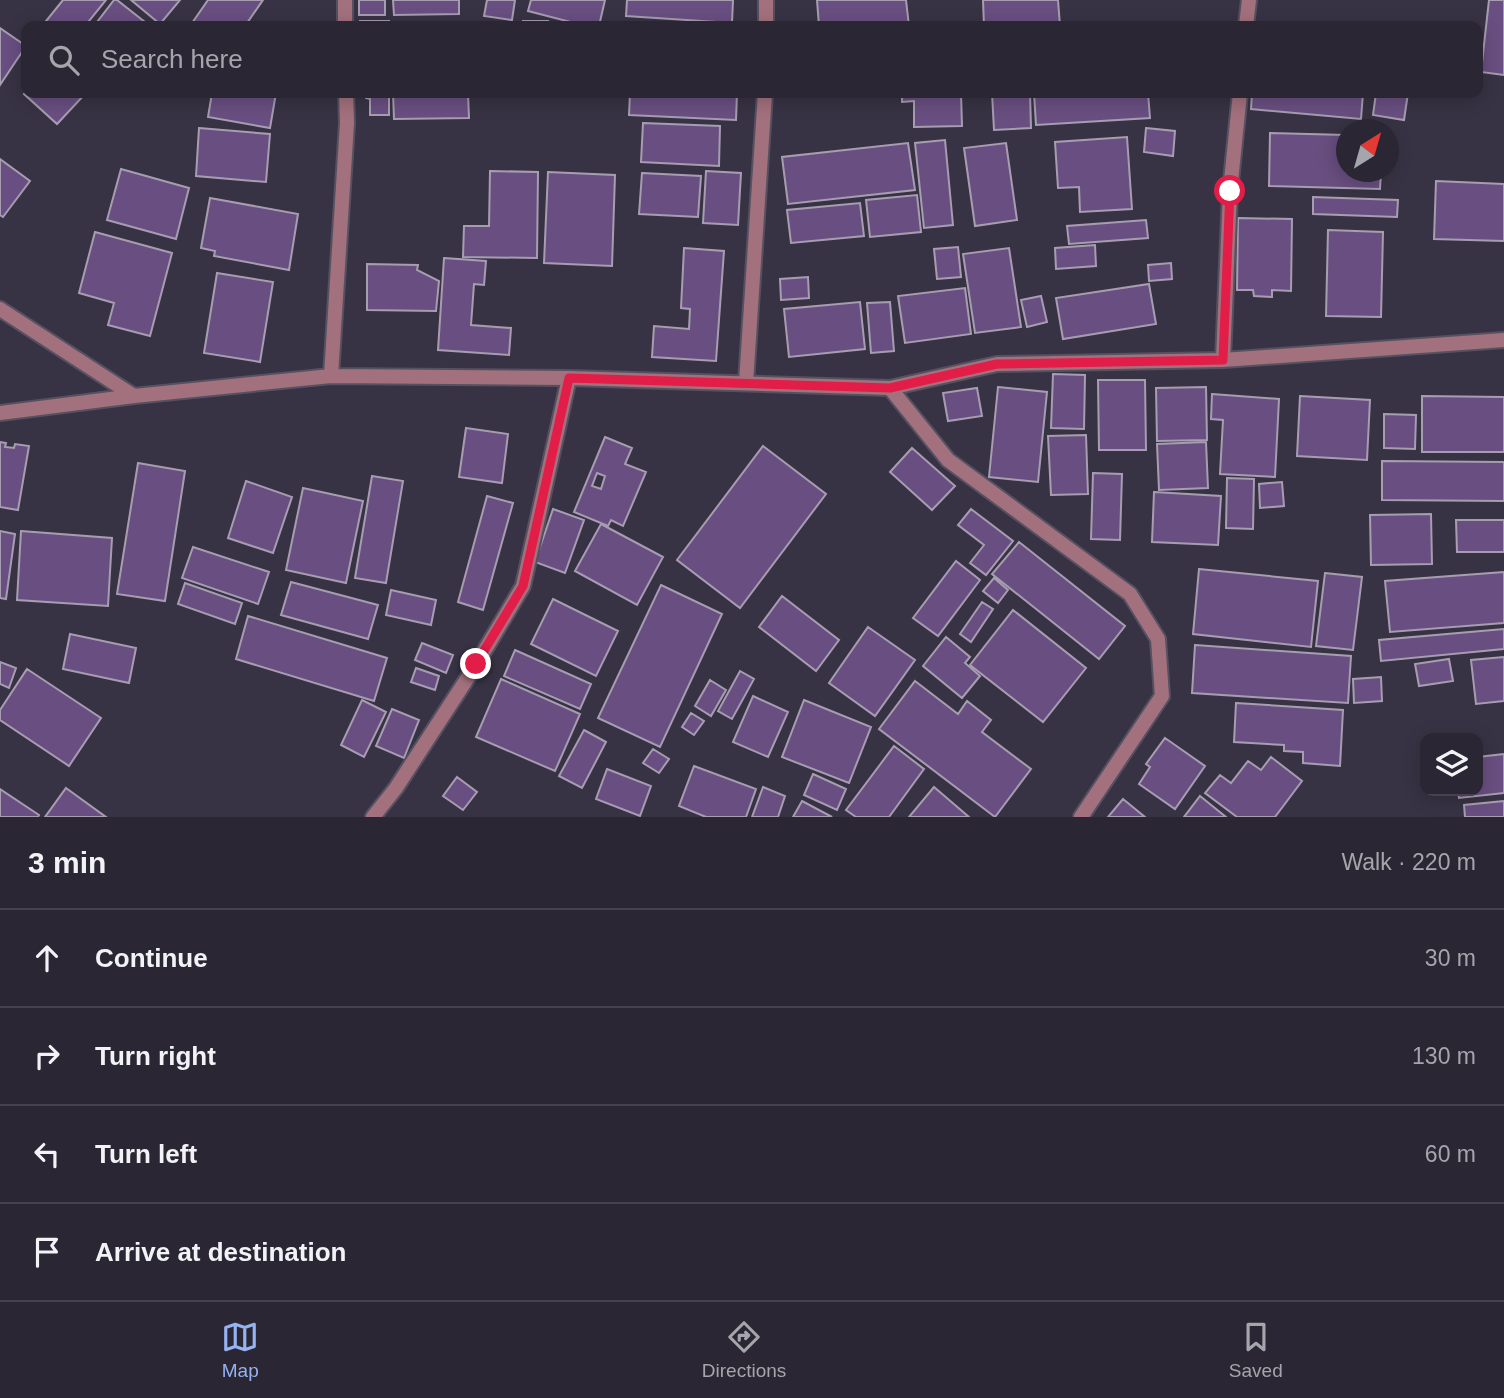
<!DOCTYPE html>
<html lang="en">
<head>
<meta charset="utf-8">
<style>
	:root { --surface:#2a2633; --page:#36323f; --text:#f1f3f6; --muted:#a5a5ac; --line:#46434e; --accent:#95b2f1 }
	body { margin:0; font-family:Helvetica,sans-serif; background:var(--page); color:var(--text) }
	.controls { position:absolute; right:21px; bottom:21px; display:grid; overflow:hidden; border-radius:14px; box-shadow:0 4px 18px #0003 }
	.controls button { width:63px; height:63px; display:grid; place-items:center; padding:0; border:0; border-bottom:2px solid var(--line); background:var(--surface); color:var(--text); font:35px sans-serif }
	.compass { position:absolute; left:1336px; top:119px; width:63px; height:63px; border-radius:50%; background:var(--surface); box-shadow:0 4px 18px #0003; rotate:37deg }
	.stop { position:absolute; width:21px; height:21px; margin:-16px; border:5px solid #e11d48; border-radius:50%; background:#fff }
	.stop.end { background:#e11d48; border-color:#fff; box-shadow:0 2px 7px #0008 }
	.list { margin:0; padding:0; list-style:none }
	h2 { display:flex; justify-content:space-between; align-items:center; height:91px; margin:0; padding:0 28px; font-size:30px }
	h2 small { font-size:23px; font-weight:400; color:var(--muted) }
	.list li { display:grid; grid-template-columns:46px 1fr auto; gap:21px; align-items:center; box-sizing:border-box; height:98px; padding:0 28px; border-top:2px solid var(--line) }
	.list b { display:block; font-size:26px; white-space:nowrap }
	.list em { font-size:23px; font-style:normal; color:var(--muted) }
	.icon { flex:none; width:38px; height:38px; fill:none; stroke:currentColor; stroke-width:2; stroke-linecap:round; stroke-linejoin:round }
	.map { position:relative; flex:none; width:1504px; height:817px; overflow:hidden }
	.search { position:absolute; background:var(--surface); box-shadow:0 4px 18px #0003; left:21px; right:21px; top:21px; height:77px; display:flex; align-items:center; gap:18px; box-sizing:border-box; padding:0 24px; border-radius:14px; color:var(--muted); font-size:26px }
	.sheet { height:483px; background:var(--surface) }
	nav { display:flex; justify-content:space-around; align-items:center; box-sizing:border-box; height:98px; border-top:2px solid var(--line); background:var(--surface); font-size:19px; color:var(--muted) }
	nav a { display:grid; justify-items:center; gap:4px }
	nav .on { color:var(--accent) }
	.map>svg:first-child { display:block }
	.building { fill:#694f81; stroke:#a69db1; stroke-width:2; fill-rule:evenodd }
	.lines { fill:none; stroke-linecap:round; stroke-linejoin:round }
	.street-casing { stroke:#565161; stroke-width:18 }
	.street { stroke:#a3717d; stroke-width:14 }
	.route { stroke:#e11d48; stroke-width:9 }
</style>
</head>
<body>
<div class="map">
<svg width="1504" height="817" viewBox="0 0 1504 817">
	<rect width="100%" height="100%" fill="#383344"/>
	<path class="building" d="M63 0H106L85 26H42Z
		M114 0H117L150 26H94Z
		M131 0H180L160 24Z
		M208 0H263L245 26H190Z
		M359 0H385V15H359Z
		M393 0H459V14L394 15Z
		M487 0H515L512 20 484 16Z
		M531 0H605L599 26H586L528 11Z
		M627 0H733L732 23 626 16Z
		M817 0H906L909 26H819Z
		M983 0H1058L1060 26H984Z
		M1489 0H1504V75L1481 72Z
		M360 21H389V26H360Z
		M523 21H548V26H523Z
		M508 24V26H431Z
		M0 28 26 46 0 85Z
		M26 91V93H86L57 124 24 94Z
		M212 93H276L270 128 208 117Z
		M366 93H389V115H370V99L366 98Z
		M393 93H468L469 118 394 119Z
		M630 93H737L736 120 629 115Z
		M902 93H961L962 126 914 127V101L902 102Z
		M992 93H1030L1031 128 994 130Z
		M1034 93H1148L1150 118 1036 125Z
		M1252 93H1363L1361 119 1251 109Z
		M1376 93H1408L1404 120 1373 115Z
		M643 123 720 126 719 166 641 162Z
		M199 128 270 134 266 182 196 176Z
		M1146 128 1175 131 1173 156 1144 152Z
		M1270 133 1346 135V172H1381L1380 189 1269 186Z
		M1127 137 1132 209 1080 212 1079 187 1058 188 1055 142Z
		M945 140 953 225 924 228 915 143Z
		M908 143 915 190 788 204 782 157Z
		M1006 143 1017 220 975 226 964 148Z
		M0 159 30 181 3 217 0 215Z
		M121 169 189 188 176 239 107 220Z
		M490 171 538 172 537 258 463 257 464 226H489Z
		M706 171 741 173 738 225 703 223Z
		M548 172 615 175 612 266 544 263Z
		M642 173 701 176 698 217 639 214Z
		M1436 181 1504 184V241L1434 239Z
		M917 195 921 232 870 237 866 200Z
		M1313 197 1398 200 1397 217 1313 214Z
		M210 198 298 214 289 270 214 256 215 251 201 248Z
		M860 203 864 236 791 243 787 210Z
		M1238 218 1292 219 1291 291 1272 290V297L1254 296 1253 290H1237Z
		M1146 220 1148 238 1069 244 1067 226Z
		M1328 230 1383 232 1381 317 1326 316Z
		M95 232 172 253 150 336 108 325 114 303 79 293Z
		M1095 245 1096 266 1056 269 1055 248Z
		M958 247 961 277 937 279 934 249Z
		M684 248 724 251 716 361 652 357 654 326 689 329 690 309 681 308Z
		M1009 248 1021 327 975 333 963 254Z
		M444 258 486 261 484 285 474 284 471 325 511 328 509 355 438 350Z
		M1171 263 1172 279 1149 281 1148 265Z
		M367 264 418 265 417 270 439 281 436 311 367 310Z
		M217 273 273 282 260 362 204 353Z
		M808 277 809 298 781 300 780 279Z
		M1149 284 1156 324 1063 339 1056 298Z
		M965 288 971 334 905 343 898 296Z
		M1041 296 1047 322 1027 327 1021 300Z
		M860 302 865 349 789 357 784 309Z
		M890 302 894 351 871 353 867 303Z
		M1053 374 1085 375 1084 429 1051 428Z
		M1098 380H1145L1146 450H1099Z
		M998 387 1047 392 1038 482 989 477Z
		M1206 387 1207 440 1157 441 1156 388Z
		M977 388 982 416 948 421 943 393Z
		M1212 394 1279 399 1275 477 1220 474 1223 420 1211 419Z
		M1300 396 1370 400 1367 460 1297 456Z
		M1422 396 1504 397V452H1422Z
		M1384 414 1416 415 1415 449 1384 448Z
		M466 428 508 434 502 483 459 477Z
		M1086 435 1088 494 1051 495 1048 436Z
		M605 437 632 448 625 464 646 472 623 526 611 520 608 526 574 512ZM597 473 605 476 601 489 592 486Z
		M0 442 6 443 5 447 14 448 15 444 29 446 18 510 0 507Z
		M1206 442 1208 488 1159 490 1157 444Z
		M763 446 826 494 740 608 677 560Z
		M912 448 955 486 932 510 890 472Z
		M1382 461 1504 462V501L1382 500Z
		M138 463 185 471 165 601 117 594Z
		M1093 473 1122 474 1120 540 1091 539Z
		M372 476 403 481 386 583 355 578Z
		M1227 478 1254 479 1253 529 1226 528Z
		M246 481 292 497 273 553 228 538Z
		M1282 482 1284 506 1260 508 1259 484Z
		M303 488 363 501 346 583 286 570Z
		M1154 492 1221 496 1218 545 1152 542Z
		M487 496 513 503 483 610 458 602Z
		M553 509 584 520 565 573 535 562Z
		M971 509 1013 541 986 575 970 563 984 545 958 525Z
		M1431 514 1432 564 1371 565 1370 515Z
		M1456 520H1504V552H1457Z
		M601 524 663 557 637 605 575 571Z
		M0 531 15 534 6 599 0 598Z
		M21 531 112 538 108 606 17 600Z
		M1019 542 1125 626 1099 659 992 574Z
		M193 547 269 572 258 604 182 578Z
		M956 561 980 580 938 636 913 618Z
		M1199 569 1318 581 1311 647 1193 634Z
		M1504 572V623L1390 632 1385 581Z
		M1325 573 1362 577 1353 650 1316 646Z
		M994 578 1008 590 998 603 983 591Z
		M291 582 378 605 368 639 281 615Z
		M185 583 242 603 235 624 178 604Z
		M661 585 722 614 660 747 598 718Z
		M391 590 436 600 431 625 386 615Z
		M782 596 839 640 816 671 759 627Z
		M553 599 618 631 596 676 531 644Z
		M982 602 993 609 971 642 960 634Z
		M1013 610 1086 668 1043 722 970 665Z
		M248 616 387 658 374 701 236 659Z
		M868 627 915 660 875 716 829 683Z
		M1504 629V649L1381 661 1379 640Z
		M70 634 136 648 129 683 63 669Z
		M946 637 970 657 965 663 980 676 962 698 923 666Z
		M422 643 453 655 446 673 415 660Z
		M1195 645 1351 656 1348 703 1192 693Z
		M515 650 591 684 580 709 504 676Z
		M1504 657V701L1476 704 1471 660Z
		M1449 659 1453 681 1419 686 1415 664Z
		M0 662 16 668 9 688 0 684Z
		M416 668 439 676 435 690 411 682Z
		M27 669 101 718 69 766 0 720V710Z
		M740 671 754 679 732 719 718 711Z
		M1381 677 1382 701 1354 703 1353 679Z
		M501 679 580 714 555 771 476 737Z
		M710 680 726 690 711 716 695 706Z
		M915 681 958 714 967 701 991 720 982 732 1031 769 995 817 879 729Z
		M753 696 788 712 768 757 733 742Z
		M362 700 386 712 364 757 341 745Z
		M804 700 871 727 849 783 782 757Z
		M1236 703 1343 710 1340 766 1303 763V752L1284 751V745L1234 742Z
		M392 709 419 720 404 758 376 746Z
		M691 713 704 721 694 735 682 727Z
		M584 730 606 742 582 788 559 776Z
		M1165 738 1205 766 1175 809 1139 784 1150 767 1146 764Z
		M894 746 924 769 889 817H856L846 810Z
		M653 749 669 759 659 773 643 763Z
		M1504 754V793L1459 798 1458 791H1478V757Z
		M1271 757 1302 781 1275 817H1237L1205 793 1220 775 1231 783 1248 761 1261 770Z
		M694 766 756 789 746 817H706L679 806Z
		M607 769 651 786 640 816 596 799Z
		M813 774 846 789 837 810 804 795Z
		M457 777 477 792 463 810 443 796Z
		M763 787 785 796 778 817H752Z
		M934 787 969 817H909Z
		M66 788 106 817H45Z
		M0 789 39 815 38 817H0Z
		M1200 796 1226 817H1184Z
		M1123 799 1145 817H1108Z
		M802 801 832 817H793Z
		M1504 801V817H1465L1464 805Z"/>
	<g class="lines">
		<defs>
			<path id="street" d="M345 0V26
				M766 0V26
				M1246 26 1249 0
				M0 309 134 396 331 376 569 378 890 388 997 364 1223 360 1504 340
				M1223 360 1230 191 1240 93
				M331 376 347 123 346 93
				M746 383 765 93
				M890 388 948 460 1130 594 1158 639 1162 696 1081 817
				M0 413 134 396
				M373 817 396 788 476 665 523 586 569 378"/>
		</defs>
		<use href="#street" class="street-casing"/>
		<use href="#street" class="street"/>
	</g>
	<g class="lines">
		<path class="route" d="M476 664 523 586 569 378 890 388 997 364 1223 360 1230 191"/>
	</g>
</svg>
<div class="controls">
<button><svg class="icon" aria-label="layers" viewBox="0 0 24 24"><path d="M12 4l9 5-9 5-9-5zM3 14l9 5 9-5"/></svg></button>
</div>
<svg class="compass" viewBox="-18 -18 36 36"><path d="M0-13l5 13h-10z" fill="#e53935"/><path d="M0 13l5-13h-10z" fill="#a5a5ac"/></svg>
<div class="stop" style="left:1230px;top:191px"></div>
<div class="stop end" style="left:476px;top:664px"></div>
<div class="search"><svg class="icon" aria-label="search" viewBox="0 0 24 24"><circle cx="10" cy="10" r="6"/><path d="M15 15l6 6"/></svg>Search here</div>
</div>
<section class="sheet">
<h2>3 min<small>Walk · 220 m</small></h2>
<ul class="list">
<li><svg class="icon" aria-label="ahead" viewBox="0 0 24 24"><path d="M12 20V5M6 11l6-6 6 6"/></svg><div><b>Continue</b></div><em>30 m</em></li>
<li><svg class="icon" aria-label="right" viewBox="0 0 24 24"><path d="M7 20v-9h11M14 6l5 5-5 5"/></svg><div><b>Turn right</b></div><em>130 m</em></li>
<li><svg class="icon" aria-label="left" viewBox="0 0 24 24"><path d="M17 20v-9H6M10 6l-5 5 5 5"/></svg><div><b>Turn left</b></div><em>60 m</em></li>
<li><svg class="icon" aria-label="arrive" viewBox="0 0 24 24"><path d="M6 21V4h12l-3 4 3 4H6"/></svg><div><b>Arrive at destination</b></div></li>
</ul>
</section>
<nav>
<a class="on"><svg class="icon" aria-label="map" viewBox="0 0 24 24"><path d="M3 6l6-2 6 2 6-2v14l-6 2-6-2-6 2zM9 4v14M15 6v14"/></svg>Map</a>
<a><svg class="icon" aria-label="directions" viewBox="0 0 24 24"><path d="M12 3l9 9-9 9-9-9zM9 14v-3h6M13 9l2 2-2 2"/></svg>Directions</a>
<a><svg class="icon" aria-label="saved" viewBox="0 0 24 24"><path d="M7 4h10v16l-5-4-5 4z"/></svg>Saved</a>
</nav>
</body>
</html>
